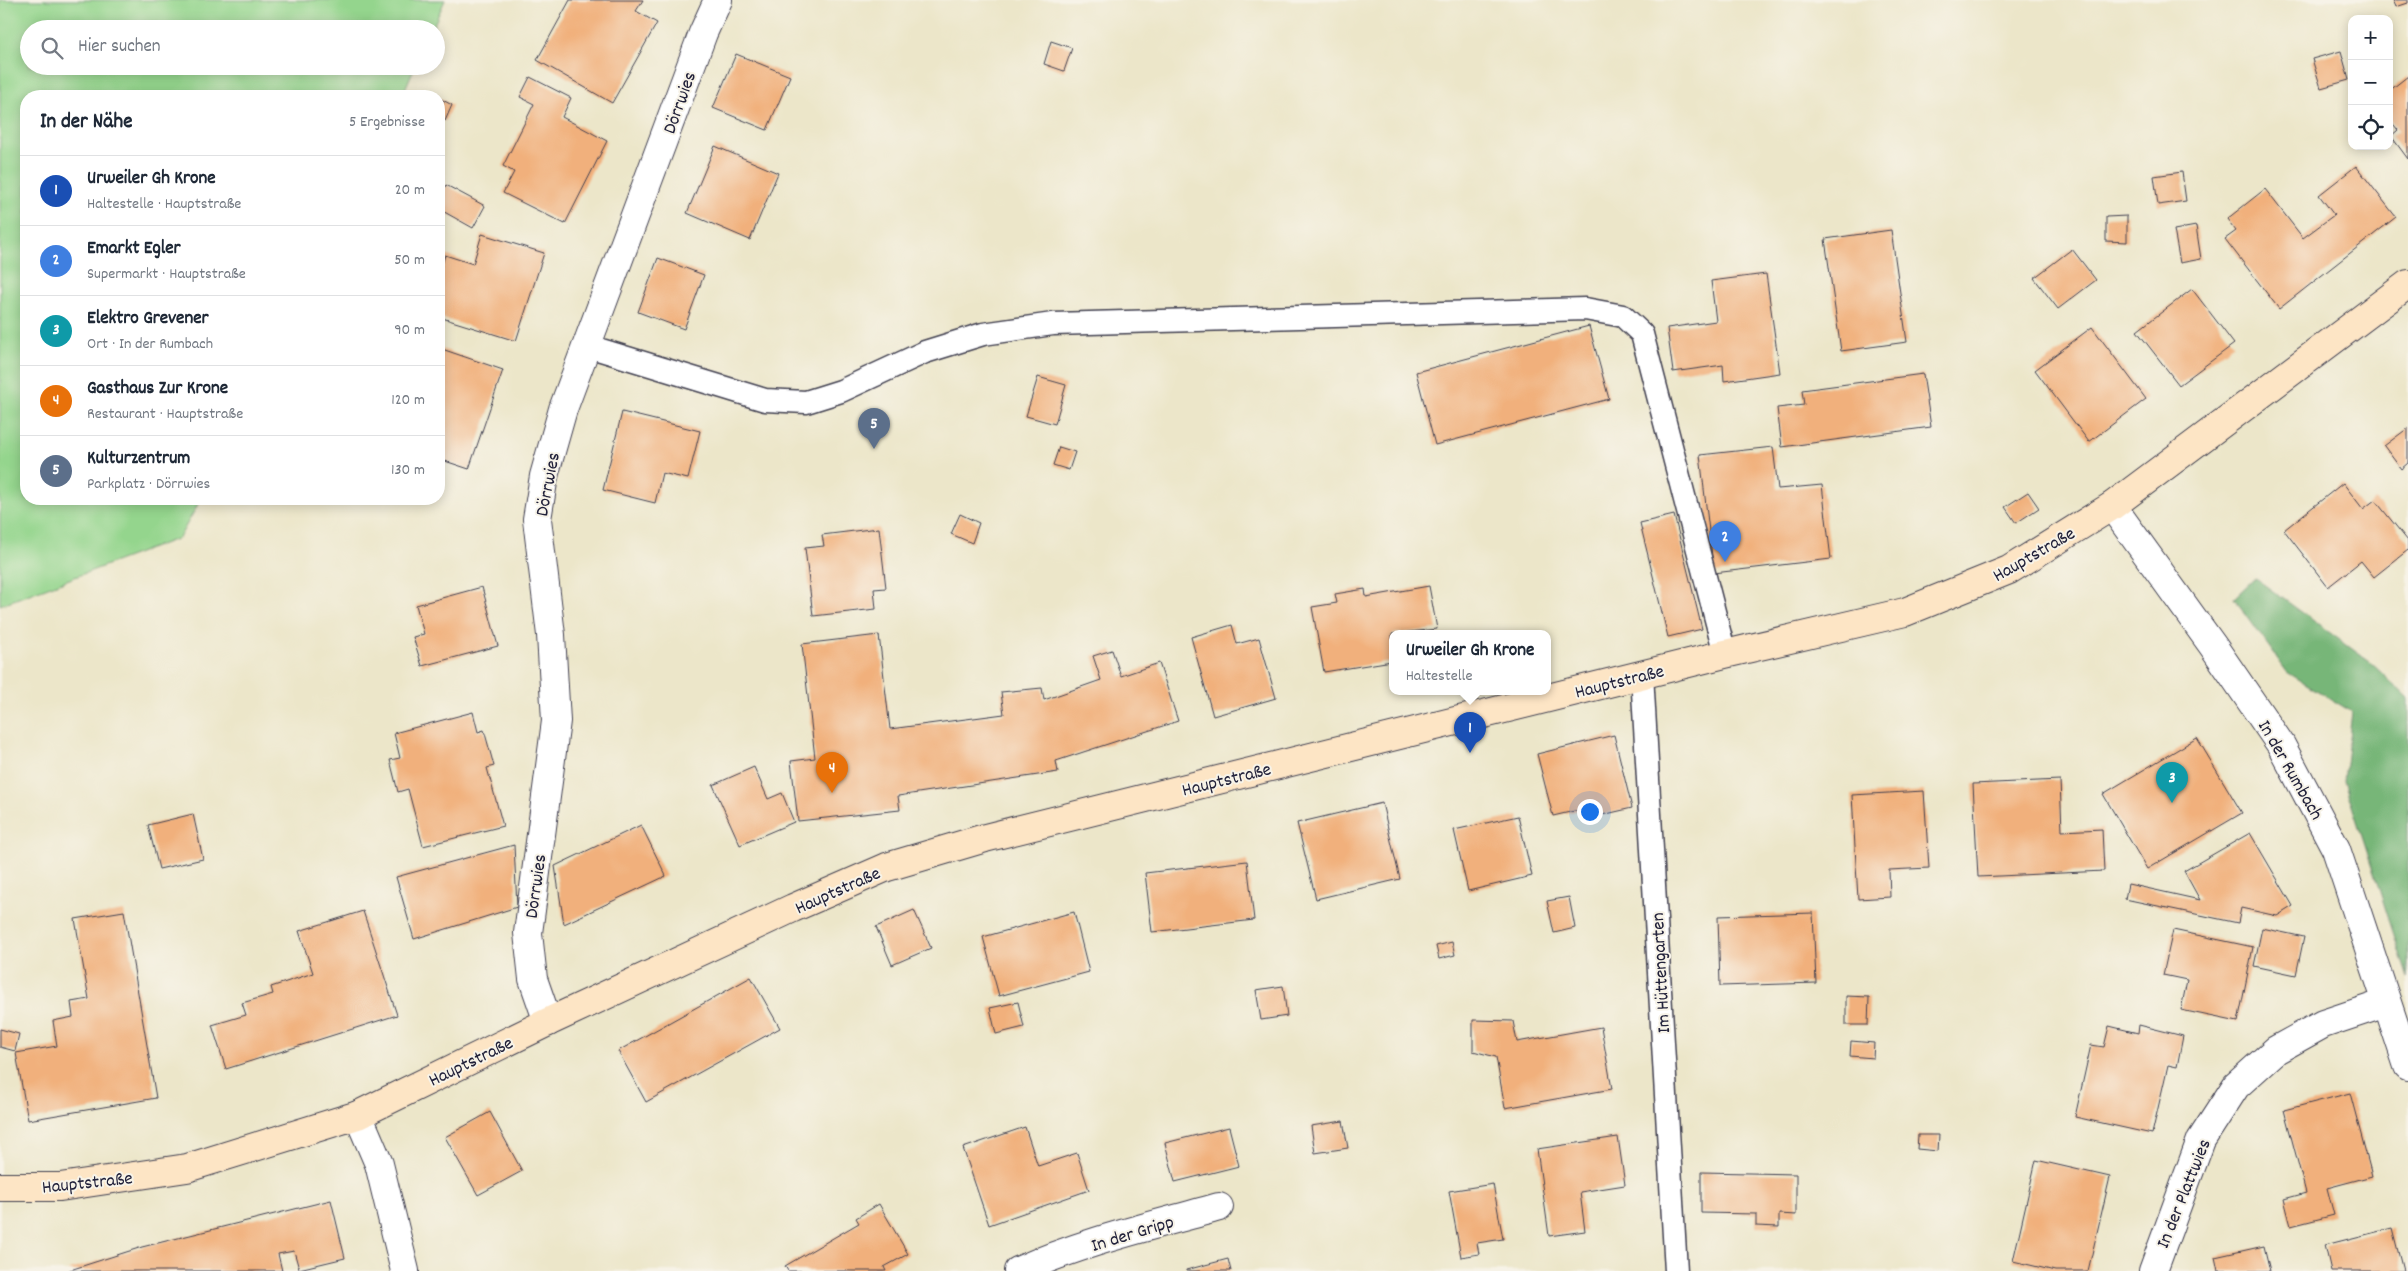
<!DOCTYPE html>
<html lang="de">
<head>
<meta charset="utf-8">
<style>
	:root { --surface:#fff; --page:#f6f6f7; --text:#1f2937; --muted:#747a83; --line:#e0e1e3; --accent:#1f6fb2 }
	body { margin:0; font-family:Dekko,sans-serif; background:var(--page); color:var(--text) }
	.controls { position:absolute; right:15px; top:15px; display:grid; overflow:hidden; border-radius:10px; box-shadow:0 2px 12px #0003 }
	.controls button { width:45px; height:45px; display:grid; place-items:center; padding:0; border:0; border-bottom:1px solid var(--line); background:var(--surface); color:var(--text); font:25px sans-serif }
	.you { position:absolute; left:1589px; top:811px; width:18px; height:18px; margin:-12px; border:4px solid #fff; border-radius:50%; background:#1a73e8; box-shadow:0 0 0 8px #1a73e833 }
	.badge { display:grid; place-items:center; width:32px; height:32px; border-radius:50%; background:var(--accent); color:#fff; font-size:16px; font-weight:700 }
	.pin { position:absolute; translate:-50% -41px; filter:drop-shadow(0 1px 2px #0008) }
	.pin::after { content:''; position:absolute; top:26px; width:18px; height:15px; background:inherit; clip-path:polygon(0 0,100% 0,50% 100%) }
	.popup { position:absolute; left:1389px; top:630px; width:162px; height:65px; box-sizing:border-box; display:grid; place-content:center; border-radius:10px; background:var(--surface); filter:drop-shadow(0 1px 4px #0005); font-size:16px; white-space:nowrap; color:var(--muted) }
	.popup b { font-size:19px; color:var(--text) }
	.popup::after { content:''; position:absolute; left:50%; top:100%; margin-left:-10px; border:10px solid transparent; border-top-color:var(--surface) }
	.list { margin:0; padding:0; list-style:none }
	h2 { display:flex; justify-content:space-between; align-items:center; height:65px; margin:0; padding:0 20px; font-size:21px }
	h2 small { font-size:16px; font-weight:400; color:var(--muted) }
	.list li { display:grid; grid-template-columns:32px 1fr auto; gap:15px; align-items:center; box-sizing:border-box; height:70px; padding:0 20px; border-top:1px solid var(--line) }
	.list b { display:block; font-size:19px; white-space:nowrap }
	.list p { margin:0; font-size:16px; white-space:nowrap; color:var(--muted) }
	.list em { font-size:16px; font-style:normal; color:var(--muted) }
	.icon { flex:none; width:28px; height:28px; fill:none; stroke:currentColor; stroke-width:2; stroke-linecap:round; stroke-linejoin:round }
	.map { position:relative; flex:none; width:2408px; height:1271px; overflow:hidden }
	.search { position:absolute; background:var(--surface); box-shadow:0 2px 12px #0003; left:20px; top:20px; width:425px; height:55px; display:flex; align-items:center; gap:12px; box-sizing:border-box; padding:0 18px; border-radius:28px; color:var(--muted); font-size:19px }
	.panel { position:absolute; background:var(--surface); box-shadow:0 2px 12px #0003; left:20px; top:90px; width:425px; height:415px; border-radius:20px }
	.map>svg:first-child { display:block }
	.green { fill:#94d58d; stroke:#5b7c64 }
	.forest { fill:#77b678; stroke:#4c6c5a }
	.building { fill:#f1b07b }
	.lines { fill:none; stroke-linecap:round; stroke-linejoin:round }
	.lane-casing { stroke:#403f50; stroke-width:25 }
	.street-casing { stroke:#403f50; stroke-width:30 }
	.secondary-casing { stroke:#403f50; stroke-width:30 }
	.lane { stroke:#fff; stroke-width:22 }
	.street { stroke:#fff; stroke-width:28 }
	.secondary { stroke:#fde5c5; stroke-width:28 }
	.labels { text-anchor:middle; stroke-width:4; stroke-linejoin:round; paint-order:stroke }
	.street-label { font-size:19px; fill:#22223b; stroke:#f7f3e8 }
</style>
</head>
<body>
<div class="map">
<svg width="2408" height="1271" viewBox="0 0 2408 1271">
	<rect width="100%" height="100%" fill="#f7f3e8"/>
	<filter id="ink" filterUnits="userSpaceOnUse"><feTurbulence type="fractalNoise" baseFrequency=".02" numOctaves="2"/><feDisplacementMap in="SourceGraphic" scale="10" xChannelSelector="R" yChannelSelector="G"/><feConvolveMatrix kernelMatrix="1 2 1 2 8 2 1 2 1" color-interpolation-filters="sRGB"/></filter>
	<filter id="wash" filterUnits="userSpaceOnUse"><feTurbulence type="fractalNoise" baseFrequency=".0096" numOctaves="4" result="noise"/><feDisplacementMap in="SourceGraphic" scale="20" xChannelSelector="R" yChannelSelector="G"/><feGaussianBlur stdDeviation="1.12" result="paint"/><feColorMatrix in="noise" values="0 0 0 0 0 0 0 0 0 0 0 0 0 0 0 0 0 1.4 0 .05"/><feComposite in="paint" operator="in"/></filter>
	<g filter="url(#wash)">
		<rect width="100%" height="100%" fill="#ece6c9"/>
		<path class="green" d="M0 0H445L432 29H29V66H415L402 96H26V499H201L179 538 0 605Z"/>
		<path class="forest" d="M2255 578 2370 662 2408 698V978L2344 781 2352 712 2287 672 2234 598Z"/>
		<g id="blocks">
			<path class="building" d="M570 0H643L636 11 657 23 612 103 537 60Z
				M2393 0H2408V3L2396 7Z
				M1051 41 1072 48 1064 71 1044 64Z
				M2341 51 2349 80 2321 88 2312 59Z
				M736 54 790 76 767 130 713 108Z
				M2408 76V159L2391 136 2398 130 2389 119V91Z
				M530 77 571 98 562 117 607 141 565 224 503 193 514 172 503 166 534 104 520 97Z
				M420 89 435 96H417Z
				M439 98 452 105 445 121 439 118Z
				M715 146 778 173 750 240 687 213Z
				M2356 166 2396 217 2279 309 2225 239 2236 231 2227 219 2265 189 2303 238 2334 215 2319 195Z
				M2182 172 2186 201 2158 205 2154 176Z
				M446 185 485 206 473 228 439 209V197Z
				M2127 216V242L2106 241V217Z
				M2196 226 2201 259 2180 263 2174 230Z
				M1891 230 1907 342 1841 351 1825 239Z
				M482 234 544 253 516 341 439 317V274L445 255 473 264Z
				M2072 249 2096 280 2058 309 2034 278Z
				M658 258 704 275 684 329 638 312Z
				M1766 274 1780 373 1724 381 1723 365 1673 372 1667 328 1716 321 1711 281Z
				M2192 289 2234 344 2179 385 2137 331Z
				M1589 326 1609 399 1435 445 1416 372Z
				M2092 327 2146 399 2089 442 2035 370Z
				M439 348 503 370 469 469 439 459Z
				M1923 374 1931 427 1782 447 1777 408 1804 405 1802 390Z
				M1038 377 1066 385 1055 424 1026 416Z
				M622 412 700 431 688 479 662 473 655 503 603 490Z
				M2408 428V463L2401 469 2384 446Z
				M1059 447 1075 452 1069 470 1053 465Z
				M1773 447 1778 489 1822 485 1831 559 1714 573 1700 455Z
				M2343 483 2363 509 2375 500 2408 541V550L2374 577 2361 561 2328 587 2284 530Z
				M2028 492 2039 508 2016 523 2005 507Z
				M960 514 979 523 972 543 951 534Z
				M1674 515 1702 629 1668 637 1640 523Z
				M879 528 886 588 874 589 876 609 813 616 805 548 824 546 822 535Z
				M1429 586 1437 629 1392 634V661L1324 672 1312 607 1337 603 1335 594 1365 589 1366 597Z
				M482 587 498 646 422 666 413 637 424 634 416 605Z
				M1232 625 1237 644 1259 638 1276 698 1213 716 1191 637Z
				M879 635 890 729 1004 714 1001 692 1042 688 1044 700 1101 680 1093 656 1112 650 1121 676 1159 663 1178 721 1056 761 1058 772 898 796 900 810 798 821 791 761 815 758 802 644Z
				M473 712 478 732 484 730 494 766 487 768 503 826 423 846 408 789 398 792 390 760 400 758 394 733Z
				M1614 735 1632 808 1602 815 1600 805 1553 816 1537 754Z
				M2197 738 2242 813 2147 869 2103 794Z
				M754 767 768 799 782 793 794 822 740 845 713 785Z
				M2060 780 2062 831 2102 829 2104 871 1978 877 1973 784Z
				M1924 791 1929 868 1889 870 1890 897 1858 899 1852 795Z
				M1382 803 1400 879 1316 899 1297 823Z
				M193 814 203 859 159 869 148 825Z
				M1518 816 1532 876 1468 891 1454 830Z
				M641 825 666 876 564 924 555 866Z
				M2250 833 2293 906 2277 916 2241 908 2238 923 2125 899 2128 884 2200 900 2184 871Z
				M514 845 517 907 414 939 396 877Z
				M1247 861 1254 920 1152 932 1145 873Z
				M1569 897 1575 928 1554 933 1547 901Z
				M914 910 931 948 892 965 876 927Z
				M124 911 156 1098 28 1120 16 1053 57 1046 53 1021 73 1017 71 1002 89 999 75 919Z
				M363 911 397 1015 226 1069 212 1025 246 1015 242 1003 273 994 271 987 313 973 299 931Z
				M1074 912 1089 972 999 996 983 937Z
				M1813 913 1816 983 1720 986 1718 916Z
				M2262 928 2304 937 2296 975 2254 966Z
				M2173 930 2253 947 2238 1022 2181 1010 2187 980 2163 975Z
				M1452 942 1455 955 1439 959 1436 946Z
				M751 977 780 1028 646 1102 618 1051Z
				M1283 986 1287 1016 1261 1020 1256 990Z
				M1846 996 1869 997 1868 1025H1846Z
				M1018 1002 1024 1027 996 1034 990 1008Z
				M1473 1020 1513 1021 1517 1042 1601 1027 1612 1089 1505 1108 1496 1057 1473 1051Z
				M2139 1025 2183 1036 2177 1067 2168 1065 2152 1134 2075 1117 2091 1045 2104 1047 2109 1026 2138 1033Z
				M0 1029 19 1034 15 1051 0 1047Z
				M1851 1041 1874 1043 1873 1058 1850 1056Z
				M2350 1093 2372 1176 2327 1188 2334 1215 2291 1226 2284 1199 2306 1193 2284 1110Z
				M490 1112 522 1171 478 1195 445 1137Z
				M1343 1121 1348 1148 1315 1153 1311 1126Z
				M1025 1127 1038 1166 1077 1153 1089 1190 989 1225 963 1148Z
				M1229 1127 1239 1166 1175 1182 1165 1143Z
				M1918 1135H1939L1938 1151 1917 1149Z
				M1618 1137 1625 1185 1580 1192 1585 1231 1549 1236 1537 1149Z
				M2036 1160 2110 1177 2088 1271H2055L2013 1261Z
				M1701 1172 1796 1174V1215L1779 1214V1227L1756 1226V1214L1701 1213Z
				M1493 1184 1503 1239 1477 1243 1479 1254 1461 1257 1449 1191Z
				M331 1200 345 1258 299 1269 294 1251 278 1254 282 1271H67L142 1247Z
				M879 1204 908 1254 884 1267 886 1271H788L785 1266 859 1223 856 1218Z
				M2392 1228 2403 1271H2331L2325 1245Z
				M2264 1246 2270 1271H2218L2215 1257Z
				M1228 1259 1231 1271H1186V1270Z"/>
		</g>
	</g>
	<g filter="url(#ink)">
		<use href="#blocks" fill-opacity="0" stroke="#403f50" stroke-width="1"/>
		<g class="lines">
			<defs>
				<path id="lane" d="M588 346 765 400 806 402 841 391 925 352 983 334 1053 324 1585 309 1623 316 1642 334 1725 654
					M1642 674 1676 1271"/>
				<path id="street" d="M2112 506 2213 646 2281 745 2336 849 2408 1066
					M548 1022 533 979 528 933 556 721 551 635 537 519 544 476 563 409 703 33 718 0
					M358 1115 379 1164 405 1271
					M1018 1271C1082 1242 1152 1226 1219 1207
					M2153 1271 2201 1140 2236 1086 2276 1050 2323 1024 2386 1003"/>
				<path id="secondary" d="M0 1187H60L187 1168 358 1115 548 1022 793 908 887 867 985 838 1725 654 1905 612 2009 570 2112 506 2408 284"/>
			</defs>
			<use href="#lane" class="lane-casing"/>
			<use href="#street" class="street-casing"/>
			<use href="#secondary" class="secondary-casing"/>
			<use href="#lane" class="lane"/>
			<use href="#street" class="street"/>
			<use href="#secondary" class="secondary"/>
		</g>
	</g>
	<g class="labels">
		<g class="street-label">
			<text transform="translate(678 102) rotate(-70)" y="7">Dörrwies</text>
			<text transform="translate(546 484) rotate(-79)" y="7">Dörrwies</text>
			<text transform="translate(2033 553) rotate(-30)" y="7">Hauptstraße</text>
			<text transform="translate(1619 680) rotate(-14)" y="7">Hauptstraße</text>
			<text transform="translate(2292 769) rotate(60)" y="7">In der Rumbach</text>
			<text transform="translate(1226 778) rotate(-14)" y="7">Hauptstraße</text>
			<text transform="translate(534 886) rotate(-82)" y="7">Dörrwies</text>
			<text transform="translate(837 889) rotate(-24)" y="7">Hauptstraße</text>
			<text transform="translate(1659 973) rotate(-93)" y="7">Im Hüttengarten</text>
			<text transform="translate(470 1060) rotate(-26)" y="7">Hauptstraße</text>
			<text transform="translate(87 1181) rotate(-6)" y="7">Hauptstraße</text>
			<text transform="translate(2182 1193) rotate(-68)" y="7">In der Plattwies</text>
			<text transform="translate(1132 1232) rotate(-17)" y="7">In der Gripp</text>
		</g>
	</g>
</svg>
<div class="controls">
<button>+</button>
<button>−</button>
<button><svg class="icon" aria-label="locate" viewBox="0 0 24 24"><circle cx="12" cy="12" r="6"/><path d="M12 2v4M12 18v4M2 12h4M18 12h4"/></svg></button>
</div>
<div class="you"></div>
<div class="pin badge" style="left:1470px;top:753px;background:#1a4fb4">1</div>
<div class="popup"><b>Urweiler Gh Krone</b>Haltestelle</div>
<div class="pin badge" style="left:1725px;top:562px;background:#3f7fe0">2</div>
<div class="pin badge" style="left:2172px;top:803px;background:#0f9aa8">3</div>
<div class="pin badge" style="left:832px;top:793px;background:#e8710a">4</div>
<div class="pin badge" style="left:874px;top:449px;background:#5c6f8a">5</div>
<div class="search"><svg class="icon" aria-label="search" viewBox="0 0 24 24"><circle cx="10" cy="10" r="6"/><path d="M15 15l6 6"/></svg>Hier suchen</div>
<section class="panel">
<h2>In der Nähe<small>5 Ergebnisse</small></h2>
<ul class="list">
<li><span class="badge" style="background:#1a4fb4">1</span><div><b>Urweiler Gh Krone</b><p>Haltestelle · Hauptstraße</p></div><em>20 m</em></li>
<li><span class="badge" style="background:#3f7fe0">2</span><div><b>Emarkt Egler</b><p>Supermarkt · Hauptstraße</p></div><em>50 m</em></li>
<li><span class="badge" style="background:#0f9aa8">3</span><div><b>Elektro Grevener</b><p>Ort · In der Rumbach</p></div><em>90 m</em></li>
<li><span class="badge" style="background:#e8710a">4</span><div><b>Gasthaus Zur Krone</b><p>Restaurant · Hauptstraße</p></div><em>120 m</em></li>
<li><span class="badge" style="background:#5c6f8a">5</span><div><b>Kulturzentrum</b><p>Parkplatz · Dörrwies</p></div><em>130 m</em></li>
</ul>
</section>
</div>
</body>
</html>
